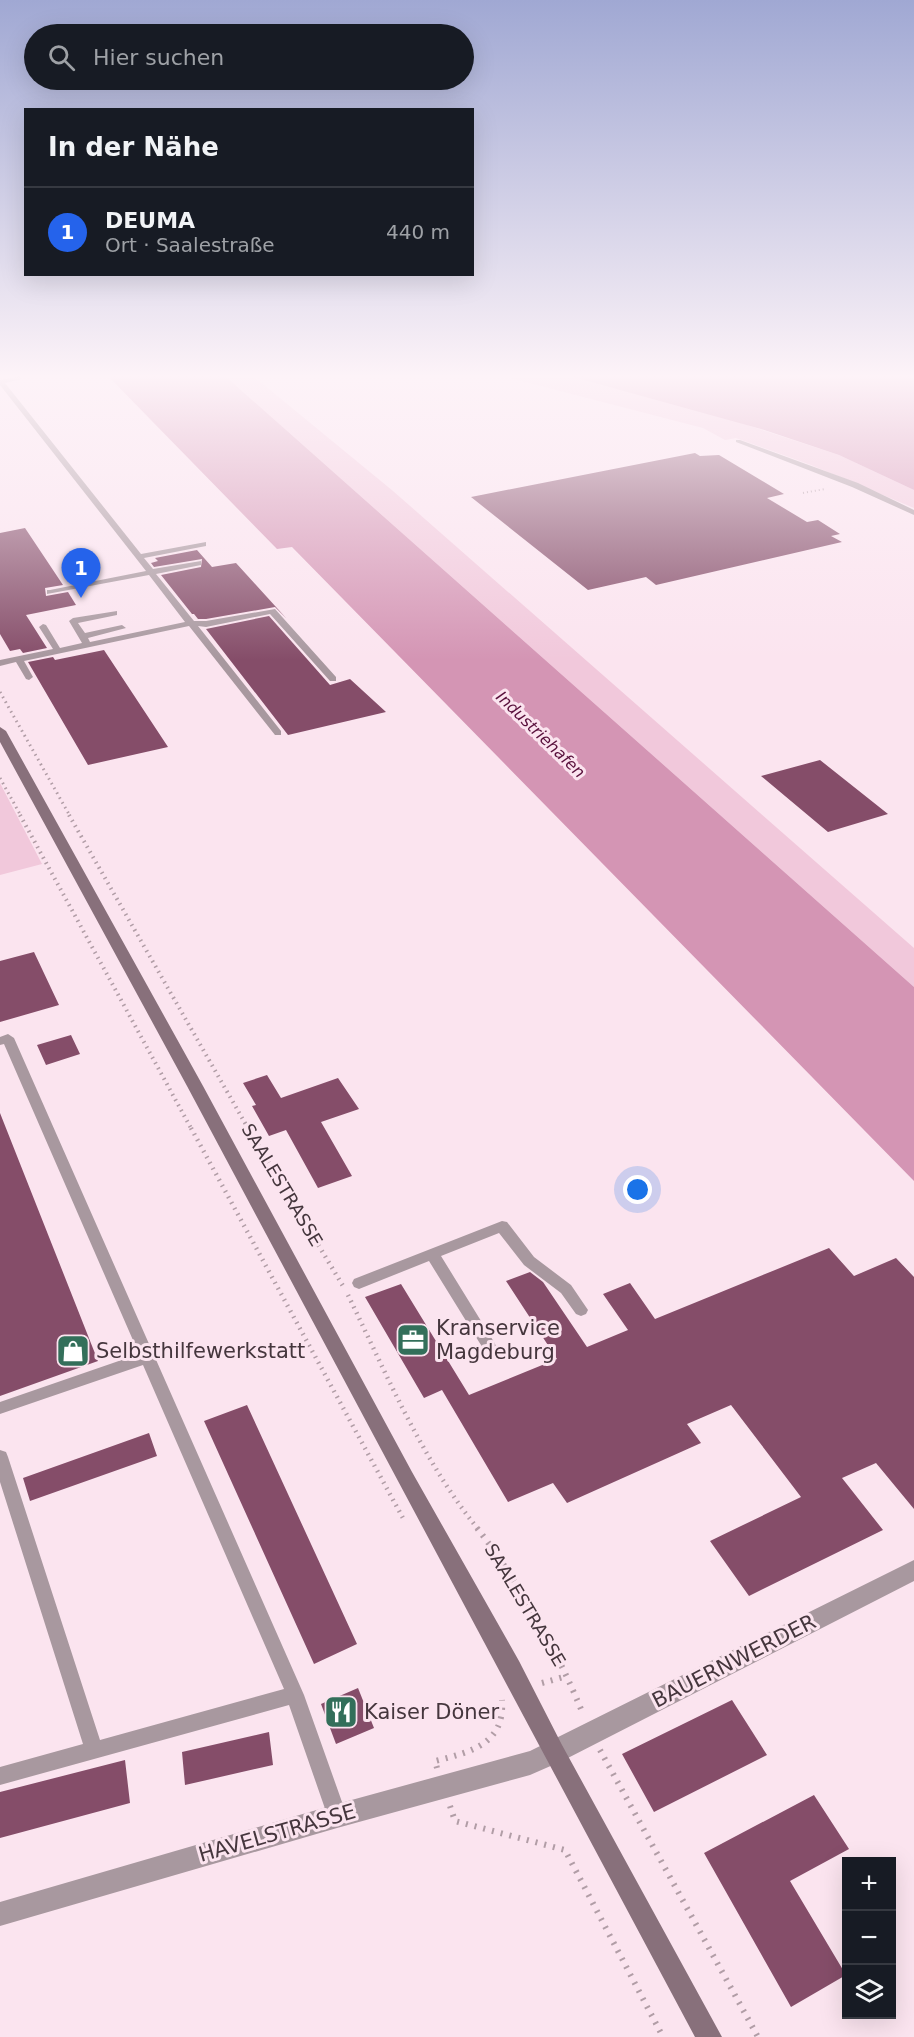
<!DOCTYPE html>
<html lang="de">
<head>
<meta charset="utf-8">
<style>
	:root { --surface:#171b24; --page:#20242c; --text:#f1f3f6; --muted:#9ea1a6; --line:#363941; --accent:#2563eb }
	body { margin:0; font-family:"DejaVu Sans",sans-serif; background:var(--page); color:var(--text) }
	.controls { position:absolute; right:18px; bottom:18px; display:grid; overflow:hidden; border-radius:0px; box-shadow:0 6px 24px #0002 }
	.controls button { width:54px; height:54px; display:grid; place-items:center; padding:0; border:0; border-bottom:2px solid var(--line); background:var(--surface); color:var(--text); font:30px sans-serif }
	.you { position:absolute; left:638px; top:1190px; width:21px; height:21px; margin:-15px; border:4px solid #fff; border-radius:50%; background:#1a73e8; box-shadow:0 0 0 9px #1a73e833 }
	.badge { display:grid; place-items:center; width:39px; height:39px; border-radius:50%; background:var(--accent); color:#fff; font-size:20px; font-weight:700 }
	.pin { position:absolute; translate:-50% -50px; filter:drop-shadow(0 2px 3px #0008) }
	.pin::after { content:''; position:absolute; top:32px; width:21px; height:18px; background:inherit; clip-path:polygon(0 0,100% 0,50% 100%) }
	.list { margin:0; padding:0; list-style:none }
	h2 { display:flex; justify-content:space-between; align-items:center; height:78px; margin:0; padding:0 24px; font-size:26px }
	h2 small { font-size:20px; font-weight:400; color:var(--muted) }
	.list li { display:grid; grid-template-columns:39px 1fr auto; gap:18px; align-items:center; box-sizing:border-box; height:90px; padding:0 24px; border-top:2px solid var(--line) }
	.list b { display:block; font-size:22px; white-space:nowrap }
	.list p { margin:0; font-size:20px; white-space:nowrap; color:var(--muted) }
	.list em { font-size:20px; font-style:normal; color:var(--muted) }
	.icon { flex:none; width:33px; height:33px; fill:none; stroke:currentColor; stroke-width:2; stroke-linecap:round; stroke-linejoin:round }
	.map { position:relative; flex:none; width:914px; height:2037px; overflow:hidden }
	.search { position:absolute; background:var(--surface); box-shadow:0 6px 24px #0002; left:24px; top:24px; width:450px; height:66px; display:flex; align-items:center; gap:15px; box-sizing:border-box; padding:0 21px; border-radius:33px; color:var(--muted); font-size:22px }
	.panel { position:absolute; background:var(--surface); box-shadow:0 6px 24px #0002; left:24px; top:108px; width:450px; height:168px; border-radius:0px }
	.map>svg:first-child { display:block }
	.green { fill:#f1c8db }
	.water { fill:#d495b4 }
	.building { fill:#854d69 }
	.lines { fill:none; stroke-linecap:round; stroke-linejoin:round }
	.path-far4 { stroke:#b19da6; stroke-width:2; stroke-dasharray:1 3; stroke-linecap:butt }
	.path-far3 { stroke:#b19da6; stroke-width:3; stroke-dasharray:1.5 4; stroke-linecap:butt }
	.path-far2 { stroke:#b19da6; stroke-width:4; stroke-dasharray:1.5 4.5; stroke-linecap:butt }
	.path-far1 { stroke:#b19da6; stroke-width:4.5; stroke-dasharray:1.5 5; stroke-linecap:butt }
	.path { stroke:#b19da6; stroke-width:6; stroke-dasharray:2 7; stroke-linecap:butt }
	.service { fill:#a8989f; fill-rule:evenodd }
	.minor { fill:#a8989f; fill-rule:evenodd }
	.secondary { fill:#88707b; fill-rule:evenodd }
	.labels { text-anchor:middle; stroke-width:6; stroke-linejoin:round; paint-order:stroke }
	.far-water-label { font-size:16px; font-style:italic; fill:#59103c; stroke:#fbe4ef }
	.street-label { font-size:18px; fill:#45363d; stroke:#fbe4ef }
	.near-poi-label { font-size:21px; fill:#45363d; stroke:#fbe4ef; text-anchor:start }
	.near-street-label { font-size:21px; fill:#45363d; stroke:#fbe4ef }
</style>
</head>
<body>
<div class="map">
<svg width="914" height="2037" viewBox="0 0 914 2037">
	<rect width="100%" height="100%" fill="#fbe4ef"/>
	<path class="green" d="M224 375H252L393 491 914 948V987Z
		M498 375H566L713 414 839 455 914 490V508L811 465 736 438 725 440 703 428Z
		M0 783 42 864 0 875Z"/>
	<path class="water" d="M107 375H224L914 987V1181L292 547 277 549Z
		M566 375H907L914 378V490L839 455 761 429Z"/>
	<path class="building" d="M695 453 700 456 719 455 784 494 767 498 807 522 818 520 840 534 831 536 842 542 656 585 646 577 588 590 471 497Z
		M25 528 63 585 45 588 46 596 68 592 76 605 26 615 47 648 23 653 20 649 10 651 0 634V533Z
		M197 550 212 567 236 563 286 618 275 607 206 619H198L194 614H192L161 575 201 567 202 559 154 567 151 563 158 561 155 558Z
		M269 616 330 685 350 679 386 712 288 735 206 629Z
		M104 650 168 747 88 765 28 662 53 657 55 660Z
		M820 760 888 814 828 832 761 776Z
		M34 952 59 1005 0 1022V961Z
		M71 1035 80 1054 46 1065 37 1045Z
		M267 1075 281 1098 338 1078 359 1109 321 1122 352 1176 318 1188 286 1130 269 1136 252 1106 256 1105 243 1083Z
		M0 1113 98 1361 0 1396Z
		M829 1248 854 1276 896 1258 914 1277V1509L876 1463 842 1478 883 1530 749 1596 710 1541 801 1497 731 1405 687 1424 701 1443 567 1503 553 1483 508 1502 442 1390 424 1398 365 1297 401 1284 469 1395 557 1359 506 1281 530 1272 543 1282 587 1347 628 1330 603 1294 630 1283 655 1319Z
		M247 1405 357 1644 314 1664 204 1421Z
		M149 1433 157 1456 30 1501 23 1478Z
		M358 1688 374 1728 336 1744 321 1704Z
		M732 1700 767 1755 654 1812 622 1754Z
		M269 1732 273 1765 185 1785 182 1752Z
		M125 1760 130 1803 0 1838V1792Z
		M814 1795 849 1849 790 1881 846 1975 791 2007 704 1853Z"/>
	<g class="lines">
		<path class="path-far4" d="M803 493 825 489"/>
		<path class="path-far3" d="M0 692 70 816
			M0 778 21 816"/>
		<path class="path-far2" d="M20 815 192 1130
			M69 815 249 1130"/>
		<path class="path-far1" d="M191 1128 404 1520
			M248 1128 343 1286
			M348 1295C387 1375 422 1460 478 1529"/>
		<path class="path" d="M477 1528C518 1580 558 1652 583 1714
			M542 1683 567 1676
			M600 1750 758 2037
			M437 1768 435 1761C471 1752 505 1744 502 1700
			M450 1806 455 1821 565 1850 663 2037"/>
		<path class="service" d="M12 375H18L22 379 5 383 141 554 206 542V546L144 558 153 569 201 561V565L156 574 194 621H206L275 609 336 677V681H330L270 614 206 627 198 626 281 731V735H275L189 626 24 661 33 677 29 680 26 679 16 662 0 666V660L53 649 39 627 43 624 46 625 60 648 82 643 69 621 73 618 117 611V615L78 623 85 633 122 625 126 628 88 638 90 642 185 622 149 575 47 594V590H50L146 571 0 385V380L14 378Z
			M736 440H740L858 483 914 510V515L852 487 736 442Z
			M8 1034 14 1038 304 1695 347 1816 344 1823 337 1826 330 1823 289 1705 0 1785V1767L83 1744 0 1482V1450L6 1452 8 1457 100 1740 284 1689 143 1365 0 1414V1402L139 1354 4 1044 0 1045V1037Z
			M502 1221 507 1222 534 1257 571 1285 588 1310 586 1314 581 1316 576 1314 561 1293 524 1265 499 1233 441 1256 494 1342 496 1346 494 1350 489 1352 484 1350 429 1261 359 1289 354 1287 352 1283 354 1279Z"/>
		<path class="minor" d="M914 1560V1581L562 1761 530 1775 337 1828 0 1926V1902L337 1804 530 1751Z"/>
		<path class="secondary" d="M0 727 6 731 203 1086 412 1472 519 1661 562 1745 722 2037H695L187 1086 0 742Z"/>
	</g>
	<linearGradient id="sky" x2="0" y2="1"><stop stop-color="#a0a8d3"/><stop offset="0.57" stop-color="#fdf3f8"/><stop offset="1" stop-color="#fdf3f8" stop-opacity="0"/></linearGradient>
	<rect width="914" height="660" fill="url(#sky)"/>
	<defs>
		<symbol id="office-square" viewBox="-11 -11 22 22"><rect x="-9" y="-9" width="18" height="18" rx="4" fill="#336f5a" stroke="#fbe4ef"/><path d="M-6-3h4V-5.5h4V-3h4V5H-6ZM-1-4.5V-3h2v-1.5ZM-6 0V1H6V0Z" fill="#fff"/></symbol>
		<symbol id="shop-square" viewBox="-11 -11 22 22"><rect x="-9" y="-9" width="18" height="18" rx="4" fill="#336f5a" stroke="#fbe4ef"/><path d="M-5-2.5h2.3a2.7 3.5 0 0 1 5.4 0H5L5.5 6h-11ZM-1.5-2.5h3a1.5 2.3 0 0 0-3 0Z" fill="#fff"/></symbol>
		<symbol id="restaurant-square" viewBox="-11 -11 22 22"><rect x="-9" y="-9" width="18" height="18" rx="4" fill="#336f5a" stroke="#fbe4ef"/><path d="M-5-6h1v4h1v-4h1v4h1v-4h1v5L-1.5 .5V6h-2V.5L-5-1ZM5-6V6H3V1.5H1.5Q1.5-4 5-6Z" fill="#fff"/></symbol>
	</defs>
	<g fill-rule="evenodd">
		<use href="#office-square" x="394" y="1321" width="38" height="38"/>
		<use href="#shop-square" x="54" y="1332" width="38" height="38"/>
		<use href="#restaurant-square" x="322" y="1693" width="38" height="38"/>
	</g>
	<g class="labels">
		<g class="far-water-label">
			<text transform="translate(541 734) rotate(44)" y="6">Industriehafen</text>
		</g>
		<g class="street-label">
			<text transform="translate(282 1185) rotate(59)" y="6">SAALESTRASSE</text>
			<text transform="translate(525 1605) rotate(59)" y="6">SAALESTRASSE</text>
		</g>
		<g class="near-poi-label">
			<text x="436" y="1335">Kranservice<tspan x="436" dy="24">Magdeburg</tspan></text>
			<text x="96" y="1358">Selbsthilfewerkstatt</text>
			<text x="364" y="1719">Kaiser Döner</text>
		</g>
		<g class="near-street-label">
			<text transform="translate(734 1661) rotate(-27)" y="7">BAUERNWERDER</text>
			<text transform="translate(277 1833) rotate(-16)" y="7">HAVELSTRASSE</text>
		</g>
	</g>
</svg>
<div class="controls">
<button>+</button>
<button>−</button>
<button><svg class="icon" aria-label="layers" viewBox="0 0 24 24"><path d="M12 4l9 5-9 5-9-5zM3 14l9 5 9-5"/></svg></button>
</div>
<div class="you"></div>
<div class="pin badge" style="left:81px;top:598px">1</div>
<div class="search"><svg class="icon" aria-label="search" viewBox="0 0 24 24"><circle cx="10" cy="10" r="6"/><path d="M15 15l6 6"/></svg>Hier suchen</div>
<section class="panel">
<h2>In der Nähe<small></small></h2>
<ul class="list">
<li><span class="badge">1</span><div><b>DEUMA</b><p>Ort · Saalestraße</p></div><em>440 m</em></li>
</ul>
</section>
</div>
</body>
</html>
